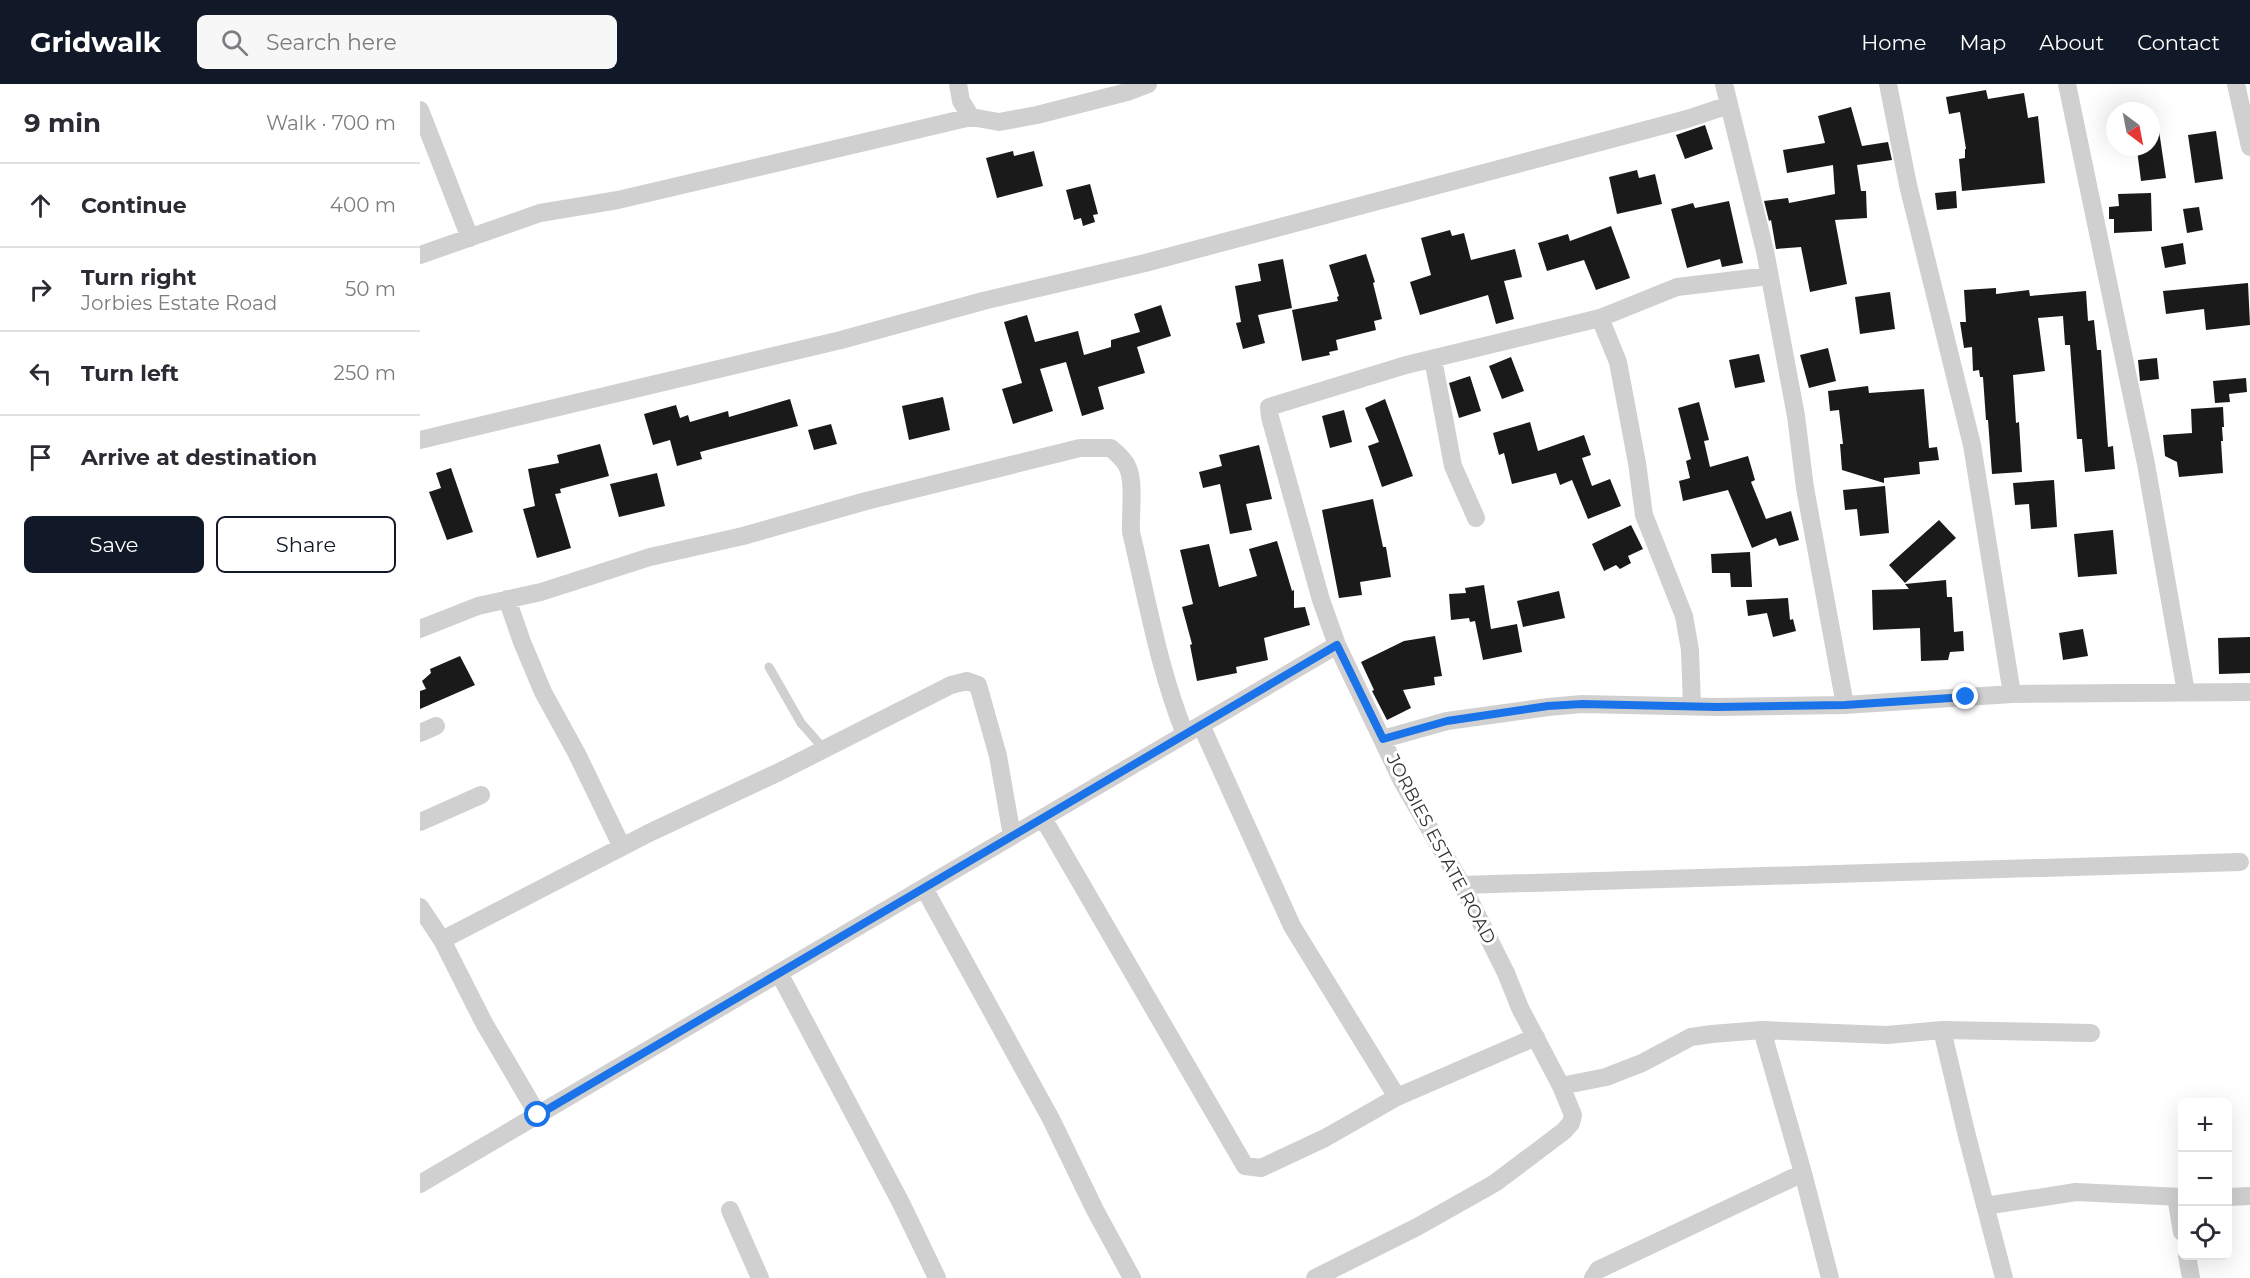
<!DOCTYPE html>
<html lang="en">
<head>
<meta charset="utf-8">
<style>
	:root { --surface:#fff; --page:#f7f7f7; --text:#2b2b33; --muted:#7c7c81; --line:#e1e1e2; --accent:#111827 }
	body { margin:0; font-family:Montserrat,sans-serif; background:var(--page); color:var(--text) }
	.controls { position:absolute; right:18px; bottom:18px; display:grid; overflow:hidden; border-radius:9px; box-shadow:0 6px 24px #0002 }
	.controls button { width:54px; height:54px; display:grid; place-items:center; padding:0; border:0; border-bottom:2px solid var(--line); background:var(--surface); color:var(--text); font:30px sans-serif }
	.compass { position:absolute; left:1686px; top:18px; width:54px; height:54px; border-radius:50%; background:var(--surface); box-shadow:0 6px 24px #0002; rotate:148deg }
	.stop { position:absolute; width:18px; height:18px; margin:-14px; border:4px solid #1a73e8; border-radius:50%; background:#fff }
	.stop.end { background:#1a73e8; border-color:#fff; box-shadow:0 2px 6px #0008 }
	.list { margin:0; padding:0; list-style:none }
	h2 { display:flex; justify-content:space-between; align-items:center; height:78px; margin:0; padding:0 24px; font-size:26px }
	h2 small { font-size:20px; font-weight:400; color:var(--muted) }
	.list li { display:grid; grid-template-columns:39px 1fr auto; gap:18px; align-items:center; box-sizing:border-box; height:84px; padding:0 24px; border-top:2px solid var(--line) }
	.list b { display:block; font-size:22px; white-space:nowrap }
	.list p { margin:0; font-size:20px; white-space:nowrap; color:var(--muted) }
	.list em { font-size:20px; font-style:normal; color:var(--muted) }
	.actions { display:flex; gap:12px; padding:18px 24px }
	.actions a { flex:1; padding:14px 0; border:2px solid var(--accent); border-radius:9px; text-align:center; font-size:21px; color:var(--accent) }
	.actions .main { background:var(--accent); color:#fff }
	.icon { flex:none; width:33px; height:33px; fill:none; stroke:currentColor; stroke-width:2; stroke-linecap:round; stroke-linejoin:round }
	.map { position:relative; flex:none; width:1830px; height:1194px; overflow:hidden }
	header { display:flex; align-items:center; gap:36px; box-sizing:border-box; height:84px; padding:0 30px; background:var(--accent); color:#fff }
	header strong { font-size:28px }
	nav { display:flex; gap:33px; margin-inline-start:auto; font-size:21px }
	.search { width:420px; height:54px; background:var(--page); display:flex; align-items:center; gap:15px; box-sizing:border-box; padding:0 21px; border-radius:9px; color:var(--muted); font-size:22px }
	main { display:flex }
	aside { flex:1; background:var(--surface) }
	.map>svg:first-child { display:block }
	.building { fill:#1a1a1a }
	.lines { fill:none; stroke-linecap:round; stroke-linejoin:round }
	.service { stroke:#d0d0d0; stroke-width:9 }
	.minor { stroke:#d0d0d0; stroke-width:18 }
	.route { stroke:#1a73e8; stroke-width:8 }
	.labels { text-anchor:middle; stroke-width:6; stroke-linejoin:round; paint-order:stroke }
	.street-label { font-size:18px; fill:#333; stroke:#fff }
</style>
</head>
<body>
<header>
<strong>Gridwalk</strong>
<div class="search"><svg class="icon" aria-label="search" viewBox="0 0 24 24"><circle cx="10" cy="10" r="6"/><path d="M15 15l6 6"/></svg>Search here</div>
<nav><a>Home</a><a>Map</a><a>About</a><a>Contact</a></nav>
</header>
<main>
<aside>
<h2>9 min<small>Walk · 700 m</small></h2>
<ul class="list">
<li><svg class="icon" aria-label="ahead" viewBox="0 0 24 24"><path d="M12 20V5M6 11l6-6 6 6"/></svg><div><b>Continue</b></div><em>400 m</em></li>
<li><svg class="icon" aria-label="right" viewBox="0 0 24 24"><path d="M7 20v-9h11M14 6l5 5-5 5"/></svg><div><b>Turn right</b><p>Jorbies Estate Road</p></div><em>50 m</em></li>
<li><svg class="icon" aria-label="left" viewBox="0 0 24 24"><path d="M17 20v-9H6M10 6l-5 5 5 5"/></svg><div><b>Turn left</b></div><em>250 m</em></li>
<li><svg class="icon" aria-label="arrive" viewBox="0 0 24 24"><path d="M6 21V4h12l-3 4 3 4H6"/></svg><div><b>Arrive at destination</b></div></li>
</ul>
<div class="actions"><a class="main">Save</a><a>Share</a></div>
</aside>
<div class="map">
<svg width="1830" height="1194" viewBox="0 0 1830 1194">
	<rect width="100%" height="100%" fill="#fff"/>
	<path class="building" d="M1566 6 1568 15 1604 9 1608 34 1618 32 1625 99 1542 107 1539 75 1545 74V65H1546L1540 28 1529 30 1526 13Z
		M1431 23 1442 62 1468 58 1472 76 1437 81 1441 107H1446L1447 134 1415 136 1427 200 1390 208 1381 163 1356 165 1351 136 1349 137 1344 117 1368 114 1369 119 1415 110 1413 81 1367 89 1363 66 1405 59 1398 32Z
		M1731 40H1738L1746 94 1721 97 1717 66 1731 64Z
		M1285 41 1293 65 1265 75 1256 51Z
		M1796 47 1803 95 1775 99 1768 51Z
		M593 67 594 72 614 67 623 102 577 114 566 74Z
		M1217 86 1219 94 1235 90 1242 120 1197 130 1189 93Z
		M670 100 678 130 673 131 675 138 663 142 661 134 654 136 646 106Z
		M1536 107 1537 124 1517 126 1515 109Z
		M1731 109 1732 147 1694 149V135H1689V123L1699 122 1698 110Z
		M1309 117 1323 179 1302 183 1300 175 1267 184 1251 125 1273 119 1275 124Z
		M1779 123 1783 146 1767 149 1763 125Z
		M1191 142 1210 194 1176 206 1164 176 1127 187 1118 159 1148 150 1150 157Z
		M1030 146 1032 152 1044 149 1051 176 1095 165 1102 193 1084 197 1094 235 1076 240 1068 211 1000 231 990 198 1011 191 1001 154Z
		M1763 159 1766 180 1745 184 1741 163Z
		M946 170 955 198 953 199 962 235 954 237 956 246 916 256 918 266 909 268 910 271 882 277 872 226 918 217 917 213 919 212 909 181Z
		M863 175 872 224 838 231 845 259 823 265 816 239 821 238 815 202 841 197 838 180Z
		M1828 199 1830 241 1786 246 1784 225 1746 230 1743 207Z
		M1576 204V210L1609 206 1610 212 1666 207 1668 237 1674 236 1677 266H1681L1688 363 1693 362 1695 385 1665 388 1662 355H1657L1650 261H1645L1643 232 1618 234 1625 287 1593 291 1596 339 1599 338 1602 388 1572 390 1568 336H1566L1563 293H1560L1559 286 1553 287 1552 263 1544 264 1540 238H1546L1544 206Z
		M1470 208 1475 245 1440 250 1435 213Z
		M741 221 751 252 717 263 725 289 678 303 684 325 662 332 646 278 620 285 633 327 593 340 582 305 602 299 584 238 607 231 615 258 658 247 664 271 691 263V256L720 248 714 230Z
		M1408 264 1416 297 1389 304 1380 271Z
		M1339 270 1345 298 1315 304 1309 276Z
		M1091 273 1104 307 1082 315 1069 282Z
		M1737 274 1739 295 1720 297 1718 276Z
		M1050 292 1061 327 1039 334 1029 299Z
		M1826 294 1827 308 1809 310 1810 318 1795 319 1793 297Z
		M1448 302 1449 309 1504 305 1509 364 1517 363 1519 376 1499 378 1500 390 1464 394V399L1422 386 1420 360H1423L1419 326 1410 327 1408 307Z
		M523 313 530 346 489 356 482 322Z
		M370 315 378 342 280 368 282 375 257 382 250 356 233 361 224 330 256 321 260 334 268 331 270 338 308 327 309 333Z
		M965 315 993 392 962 403 948 362 959 358 945 324Z
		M1279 318 1289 356 1284 357 1290 383 1328 372 1335 396 1331 398 1346 435 1371 427 1379 456 1359 462 1356 454 1332 464 1308 406 1263 417 1259 397 1270 394 1266 377 1271 375 1258 324Z
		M1803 323 1804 343H1802L1803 357H1801L1803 389 1759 393 1757 378 1745 372 1743 351 1772 349 1771 325Z
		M924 326 932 358 910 364 902 332Z
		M1110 338 1118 367 1164 351 1171 371 1162 374 1172 402 1190 395 1201 422 1168 435 1152 396 1140 401 1136 389 1092 400 1084 369 1079 371 1073 349Z
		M411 340 417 360 394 366 388 346Z
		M180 360 189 392 140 405 141 409 135 410 151 464 117 474 103 425 115 422 108 385 139 379 137 371Z
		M839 361 852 415 826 420 832 446 810 450 800 400 783 404 779 388 802 382 799 371Z
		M31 384 53 448 27 456 9 408 21 404 16 389Z
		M237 389 245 422 199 433 190 400Z
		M1634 396 1637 443 1611 445 1609 420 1595 421 1593 399Z
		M1465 402 1469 449 1440 452 1437 425 1425 426 1423 406Z
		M953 415 963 463H966L971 493 940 498 942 511 919 514 902 426Z
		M1519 436 1536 454 1485 499 1469 481Z
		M1211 441 1223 465 1208 472 1211 479 1200 485 1196 481 1184 487 1172 460Z
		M1693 446 1697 490 1658 493 1654 450Z
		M857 457 872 507 874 506V524L885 523 890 541 844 554 848 576 816 583 817 589 777 597 770 561 772 560 762 523 773 520 760 466 789 460 799 503 837 492 829 465Z
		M1330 468 1332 503H1311L1310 489H1292L1291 470Z
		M1526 496 1527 513H1532L1534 548 1543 547 1544 567 1530 568 1528 576 1501 577 1500 544 1453 546 1452 506 1489 505 1485 500Z
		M1064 501 1071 545 1097 540 1102 568 1063 576 1055 537 1050 538 1049 534 1031 536 1029 510 1046 509 1045 504Z
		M1139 507 1145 534 1103 543 1097 517Z
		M1368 514 1370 536 1373 535 1376 547 1353 553 1347 529 1328 532 1326 516Z
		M1663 545 1668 572 1643 576 1639 549Z
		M1015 552 1022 592 1014 593 1015 601 983 606 991 624 967 636 952 607 954 606 941 578 984 557Z
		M1830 553V589L1799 590 1798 554Z
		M40 572 55 601 0 625V607L6 605 2 597 11 589 10 585Z"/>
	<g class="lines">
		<path class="service" d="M349 583 381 639 404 665"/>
		<path class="minor" d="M538 0 541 17 551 33
			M1304 0 1345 167 1376 332 1385 404 1425 621
			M1468 0 1488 101 1552 361 1592 610
			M1647 0 1726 380 1766 608
			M1816 0 1830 63
			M0 26 50 154
			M0 171 120 129 198 116 551 33 579 38 617 31 707 8 728 0
			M1180 234 1198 278 1217 379 1224 431 1264 532 1270 566 1272 622
			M1013 275 1033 382 1056 434
			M0 356 421 256 563 217 725 179 1267 35 1309 21
			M87 515 102 558 123 608 157 670 202 763
			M0 545 58 522 121 508 230 473 323 452 446 417 660 364H691C696 369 704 375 707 382 715 397 710 429 711 448 727 515 739 586 765 650
			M781 641 872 842 977 1013
			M0 649 16 642
			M963 655 1027 637 1128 623 1162 620 1297 623 1425 621 1592 610 1830 608
			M623 734 825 1082 841 1084 905 1054 977 1013 1116 953
			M0 738 61 711
			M1042 801 1820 778
			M504 804 631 1035 675 1126 712 1194
			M0 823 22 856 64 939 118 1031
			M22 856 229 749 359 688 531 601 547 597 558 601 578 672 592 752
			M359 889 481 1119 517 1194
			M1342 946 1383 1089 1410 1194
			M1522 946 1546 1048 1584 1194
			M1141 1002 1186 993 1222 979 1271 953 1292 950 1342 946 1467 951 1522 946 1671 949
			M0 1100 917 561
			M1756 1113 1762 1148
			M1808 1113 1830 1112
			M1565 1122 1656 1108 1762 1113
			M310 1126 340 1194
			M1767 1172 1771 1194
			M895 1194 997 1143 1075 1099 1144 1047 1151 1039 1153 1031 1141 1002 1100 924 1086 889 1042 801 982 697 917 561 901 516 850 333 849 323 986 281 1180 234 1257 203 1349 192
			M1173 1194 1178 1186 1383 1089"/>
	</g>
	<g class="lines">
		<path class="route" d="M118 1031 917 561 963 655 1027 637 1128 622 1162 620 1297 623 1425 621 1546 613"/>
	</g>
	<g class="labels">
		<g class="street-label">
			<text transform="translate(1021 765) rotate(62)" y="6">JORBIES ESTATE ROAD</text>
		</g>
	</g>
</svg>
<div class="controls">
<button>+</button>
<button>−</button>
<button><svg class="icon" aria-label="locate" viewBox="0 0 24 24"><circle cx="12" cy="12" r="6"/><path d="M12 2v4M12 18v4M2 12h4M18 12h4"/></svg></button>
</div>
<svg class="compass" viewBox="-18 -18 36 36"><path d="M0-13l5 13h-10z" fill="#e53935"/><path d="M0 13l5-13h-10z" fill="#7c7c81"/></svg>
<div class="stop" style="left:118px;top:1031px"></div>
<div class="stop end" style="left:1546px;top:613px"></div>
</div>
</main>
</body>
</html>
